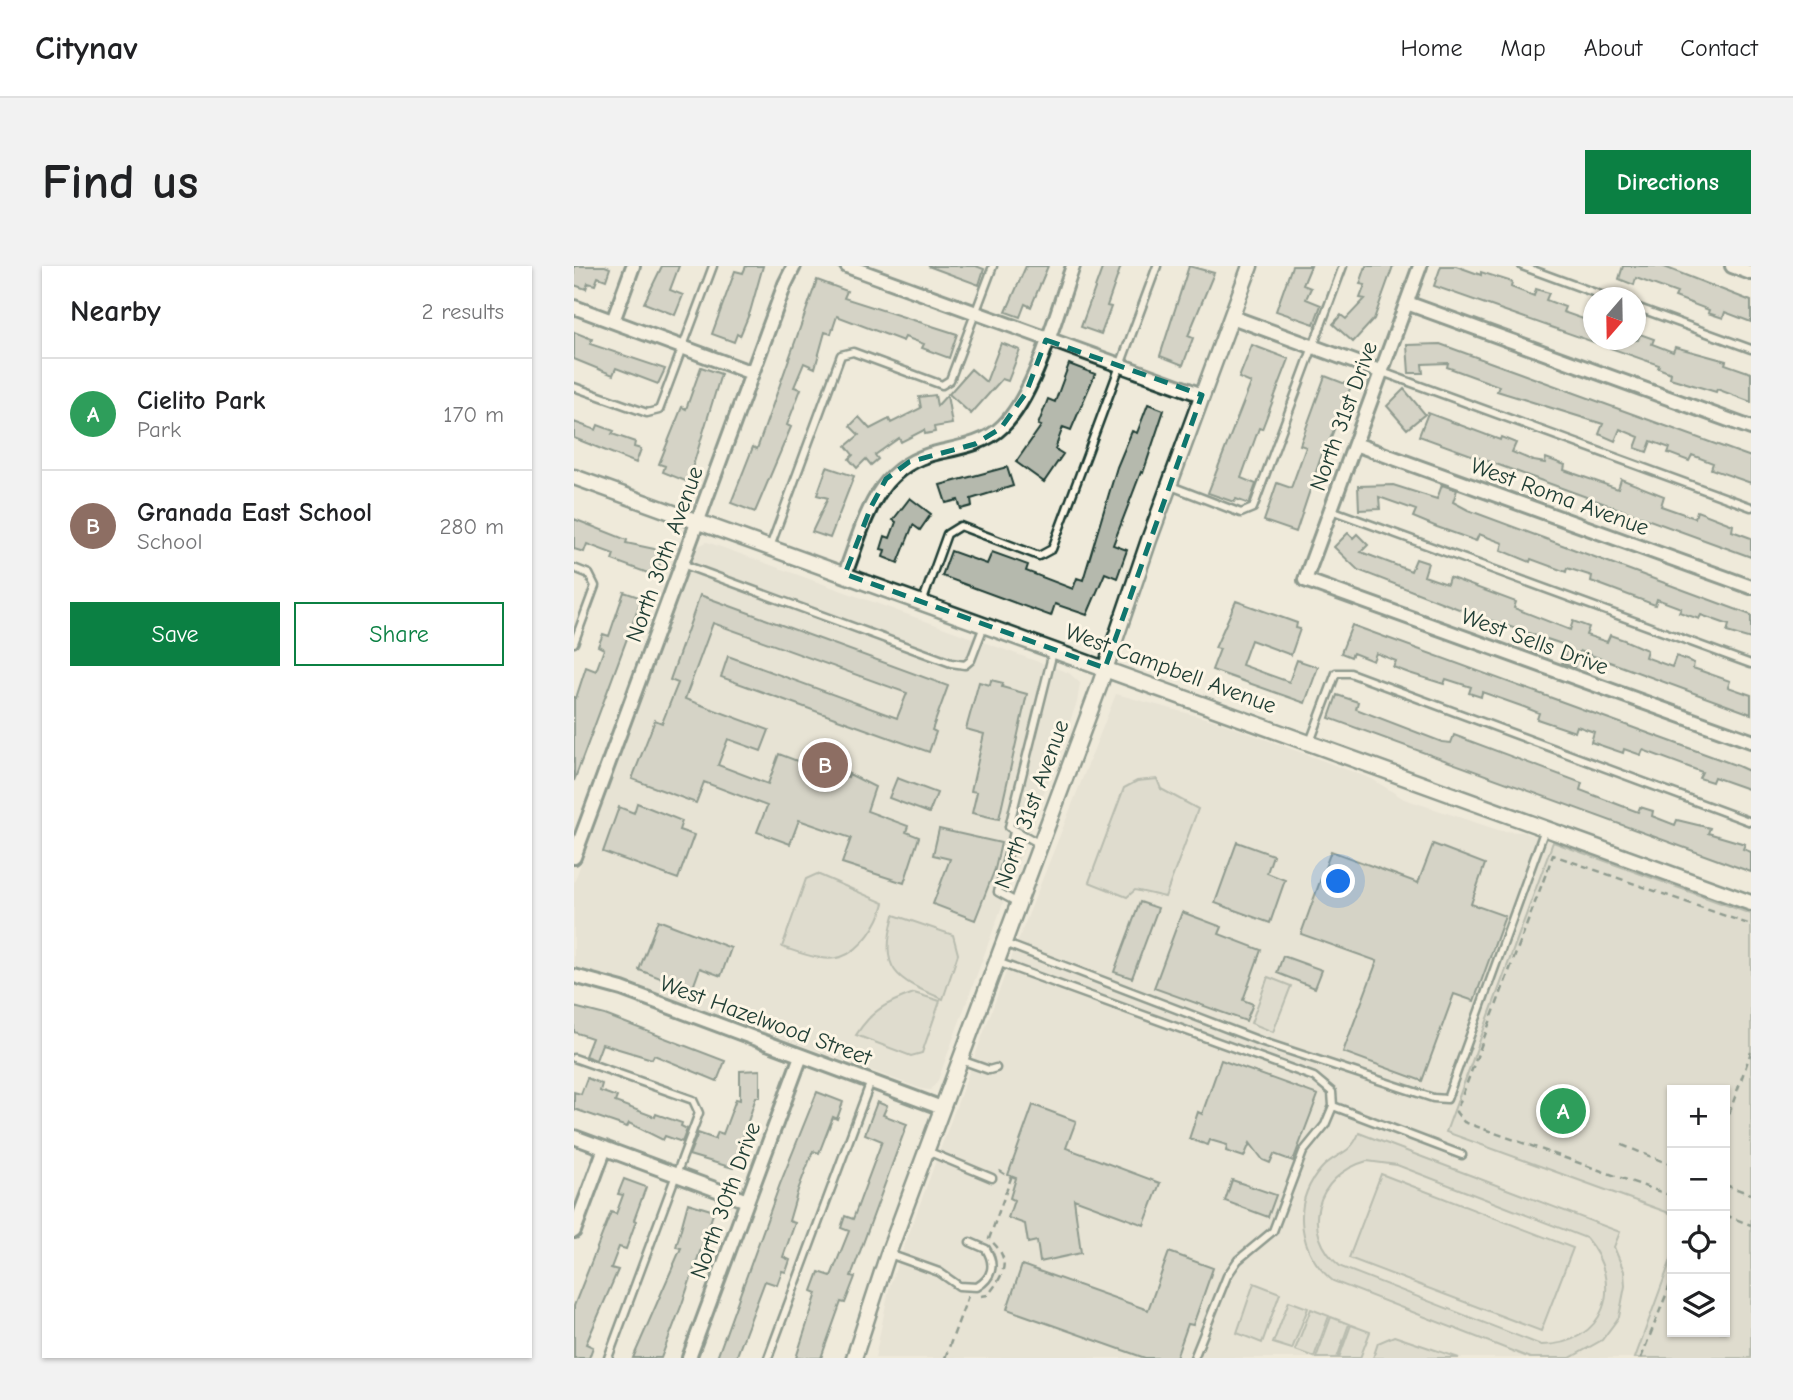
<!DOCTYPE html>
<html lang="en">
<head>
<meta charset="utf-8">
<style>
	:root { --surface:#fff; --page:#f2f2f2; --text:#202124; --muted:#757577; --line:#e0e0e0; --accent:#0b8043 }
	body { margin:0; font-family:"Comic Neue",sans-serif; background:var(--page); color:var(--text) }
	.controls { position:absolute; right:21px; bottom:21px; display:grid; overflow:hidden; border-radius:0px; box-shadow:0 2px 5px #0004 }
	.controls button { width:63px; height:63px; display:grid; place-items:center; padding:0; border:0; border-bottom:2px solid var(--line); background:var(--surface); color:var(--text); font:35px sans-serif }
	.compass { position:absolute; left:1009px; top:21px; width:63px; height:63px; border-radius:50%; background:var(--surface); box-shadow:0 2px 5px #0004; rotate:200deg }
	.you { position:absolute; left:765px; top:616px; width:24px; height:24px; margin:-18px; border:5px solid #fff; border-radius:50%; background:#1a73e8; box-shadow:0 0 0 10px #1a73e833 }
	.badge { display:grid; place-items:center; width:46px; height:46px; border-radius:50%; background:var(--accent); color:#fff; font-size:23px; font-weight:700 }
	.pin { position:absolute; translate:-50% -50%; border:4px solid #fff; box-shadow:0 2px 7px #0006 }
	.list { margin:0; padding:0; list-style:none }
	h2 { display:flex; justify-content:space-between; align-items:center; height:91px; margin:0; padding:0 28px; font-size:30px }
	h2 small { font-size:23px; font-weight:400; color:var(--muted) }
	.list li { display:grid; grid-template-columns:46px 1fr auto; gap:21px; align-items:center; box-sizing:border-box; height:112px; padding:0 28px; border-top:2px solid var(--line) }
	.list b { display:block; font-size:26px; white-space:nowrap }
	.list p { margin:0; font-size:23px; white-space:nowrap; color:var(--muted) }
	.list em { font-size:23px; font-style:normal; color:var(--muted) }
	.actions { display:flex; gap:14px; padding:21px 28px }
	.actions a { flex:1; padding:16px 0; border:2px solid var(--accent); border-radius:0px; text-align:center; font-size:24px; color:var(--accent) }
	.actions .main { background:var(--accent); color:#fff }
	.icon { flex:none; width:38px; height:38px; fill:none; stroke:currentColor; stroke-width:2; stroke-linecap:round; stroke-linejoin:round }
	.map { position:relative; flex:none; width:1177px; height:1092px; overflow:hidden; border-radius:0px }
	header { display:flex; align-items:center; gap:42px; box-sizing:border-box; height:98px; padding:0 35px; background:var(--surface); border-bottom:2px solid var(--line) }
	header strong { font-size:33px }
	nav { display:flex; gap:38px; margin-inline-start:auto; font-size:24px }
	.intro { display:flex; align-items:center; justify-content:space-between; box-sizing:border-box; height:168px; padding:0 42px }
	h1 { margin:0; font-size:49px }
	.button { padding:18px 32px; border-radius:0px; background:var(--accent); color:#fff; font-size:24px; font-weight:700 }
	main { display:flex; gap:42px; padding:0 42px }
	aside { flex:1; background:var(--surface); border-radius:0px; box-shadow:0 2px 5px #0004 }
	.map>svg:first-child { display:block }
	.built { fill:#dedbcc }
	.green { fill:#cccdbf; stroke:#76857a; stroke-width:2; fill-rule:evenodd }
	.building { fill:#b5b9ad; stroke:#1f3d34; stroke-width:2 }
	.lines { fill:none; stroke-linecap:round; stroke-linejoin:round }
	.service-casing { stroke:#1f3d34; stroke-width:11 }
	.minor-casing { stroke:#1f3d34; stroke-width:18 }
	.tertiary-casing { stroke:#1f3d34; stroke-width:19 }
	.path { stroke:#1f3d34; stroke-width:2.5; stroke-dasharray:7 5; stroke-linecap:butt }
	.service { stroke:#fcf5e5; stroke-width:6 }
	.minor { stroke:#fcf5e5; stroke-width:12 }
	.tertiary { stroke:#fcf5e5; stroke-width:14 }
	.marked { fill:none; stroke:#0f766e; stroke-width:5; stroke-dasharray:14 9; stroke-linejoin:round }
	.labels { text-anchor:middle; stroke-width:6; stroke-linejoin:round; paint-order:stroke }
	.street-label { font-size:23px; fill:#1f3d34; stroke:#fcf5e5 }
</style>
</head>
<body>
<header>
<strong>Citynav</strong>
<nav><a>Home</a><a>Map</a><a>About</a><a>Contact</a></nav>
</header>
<div class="intro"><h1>Find us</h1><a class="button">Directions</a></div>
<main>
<aside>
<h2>Nearby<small>2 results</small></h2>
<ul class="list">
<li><span class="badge" style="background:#2e9e5b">A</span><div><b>Cielito Park</b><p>Park</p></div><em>170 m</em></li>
<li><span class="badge" style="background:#8d6e63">B</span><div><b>Granada East School</b><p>School</p></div><em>280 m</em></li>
</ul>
<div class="actions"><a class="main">Save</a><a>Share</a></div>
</aside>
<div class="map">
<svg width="1177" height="1092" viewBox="0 0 1177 1092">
	<rect width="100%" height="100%" fill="#efeada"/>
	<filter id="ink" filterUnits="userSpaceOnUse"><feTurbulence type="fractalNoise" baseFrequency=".0143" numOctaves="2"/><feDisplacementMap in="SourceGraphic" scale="14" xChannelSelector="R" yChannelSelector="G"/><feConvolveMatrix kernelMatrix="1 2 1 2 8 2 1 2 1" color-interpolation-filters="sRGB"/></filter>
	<g filter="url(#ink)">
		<path class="built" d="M133 276 495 407 506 417 503 436 364 814 357 824 348 823 63 719 0 700V617L120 288 124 280Z
			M542 428 642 455 798 513 830 533 927 565 949 566 979 576 872 866 1098 948V991L1061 1092H301L316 1019 438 690Z"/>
		<path class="green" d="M583 513 587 523 624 543 591 631 561 624 553 631 515 616 550 522 563 515Z
			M979 576 1177 648V1092H1061L1098 991V1066H1151V824H1098V948L872 866Z
			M243 608 310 637C305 657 288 684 267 691 249 697 224 686 208 681L232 613Z
			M320 649 379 669 384 688 369 733C321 713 305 705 320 649Z
			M694 711 717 720 699 766 677 757Z
			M340 727 366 735 348 787 337 790 282 769C298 744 312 737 340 727Z
			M785 867 1046 966 1040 981 1050 1005 1051 1020 1045 1051 1028 1074 996 1092H956L759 1015C725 987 716 938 747 903 762 886 776 890 785 867ZM793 895 823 899 1012 972C1051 1018 1032 1079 967 1079L767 1001C724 966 742 909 793 895Z
			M807 908 999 982 967 1065 775 992Z
			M680 1017 706 1027 688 1077 663 1067Z
			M715 1035 734 1042 718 1083 699 1077Z
			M737 1043 755 1050 740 1091 721 1084Z
			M757 1051 775 1058 763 1092H742Z
			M777 1059 796 1066 786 1092H765Z
			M820 1070 885 1092H799L804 1077Z"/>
		<path class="building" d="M0 0H31L36 2 32 14 24 11 21 19 14 17 12 23 0 19Z
			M88 0H105L96 24 109 29 101 49 70 37Z
			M172 0H189L176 46 166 70 163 68 160 76 138 68 161 5 169 7Z
			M354 0H402L410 3 405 19Z
			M452 0H474L457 41 451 38 446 51 432 46Z
			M529 0H547L533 40 537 41 527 68 507 61Z
			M615 0 640 7 614 70 619 72 609 99 586 90Z
			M718 0H737L729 19 737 22 732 33 747 39 740 58 702 45Z
			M792 0H819L800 53 779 76 759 58 767 49 772 53 791 33 786 32 791 19 786 18Z
			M867 0H882L907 9V6L938 16 937 21 960 30 962 23 975 27 972 34 991 41 989 46 1012 54 1019 36V74H1064L1066 68 1080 73 1078 78 1099 86 1101 81 1152 95 1151 98 1177 107V136L1143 123 1142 126 1096 112 1097 107 1084 102 1085 99 860 20Z
			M1049 0H1088L1177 35V56L1151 46 1149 52 1134 47 1135 44 1101 31 1103 27 1062 12 1060 19 1045 13Z
			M243 14 273 25 270 32 383 68 375 92 348 82 350 78 331 71 329 75 263 50 257 68 251 66 241 102 230 97 220 121 227 123 213 159 217 161 181 246 157 237 179 181 183 183Z
			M0 66 18 73 16 78 91 103 84 118 42 102 39 109 0 93Z
			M427 77 446 84 434 115 428 113 397 148 375 128 397 103 412 116Z
			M866 78 1177 191V217L1137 203 1139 197 1118 189 1115 195 1094 187 1096 182 1077 175 1073 186 1061 182 1065 171 1046 163 1041 175 1025 168 1029 158 923 125 925 120 873 101 874 97 848 98 849 107H835L833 79Z
			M678 79 715 93 688 163 685 162 667 212 682 218 675 238 662 233 660 236 634 227 677 117 665 112Z
			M495 98 521 108 497 164 489 161 481 183 489 188 470 216 442 196 467 160 464 159 474 133 481 136Z
			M127 101 147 108 114 216 89 206 91 200 85 198 108 141 112 143Z
			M751 110 777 120 750 189 748 188 722 266 690 255 703 217 717 222 732 181 726 179Z
			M830 123 851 148 833 163 813 140Z
			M361 129 363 140 373 129 378 158 360 161 361 166 351 168 350 164 327 176 325 172 301 189 304 193 297 199 292 193 283 202 275 193 279 189 272 180 285 169 276 160 285 151 296 163 315 153 317 157 347 142 345 131Z
			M574 138 590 144 569 207 567 206 539 279 553 284 543 312 531 307 513 349 481 338 477 350 368 310 377 285 413 298 418 286 454 299 452 305 499 323 503 312 509 314 543 201 558 165 563 167Z
			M854 147 926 174 927 171 942 177 938 186 960 195 971 197 972 192 991 199 990 204 1044 223 1047 213 1090 230 1087 240 1121 252 1123 245 1159 259 1158 265 1177 272V291L845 170Z
			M0 156 22 164 24 159 40 165 38 168 61 176 60 181 67 183 62 197 0 172Z
			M253 201 280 210 256 272 238 266 254 232 243 229Z
			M433 201 439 220 397 233 398 240 387 243 384 234 372 237 366 219Z
			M819 219 863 233 868 219 883 224 879 236 894 244 1177 349V373L1153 366 1155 359 1127 349 1125 353 1105 346 1107 342 1083 333 1081 339 1017 315 1018 310 993 302 992 306 957 293 956 296 927 284 929 277 905 268 902 275 863 261 839 251 842 244 805 231 806 243 785 244 784 220Z
			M336 232 357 248 346 264 339 259 324 297 309 291 311 284 307 283 311 270 316 272 322 256 319 254Z
			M0 253 53 274 52 277 90 285 82 310 38 294 40 288 13 278 10 286 0 283Z
			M774 267 779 272 783 268 794 279 787 286 837 305 842 293 854 297 850 310 873 318 875 311 942 336 940 342 996 364 999 355 1015 361 1012 369 1033 376 1036 369 1050 374 1073 384 1071 391 1098 401 1102 390 1120 397 1119 402 1156 415 1154 421 1177 429V448L1006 385 1000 402 988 397 994 380 903 350 784 304 760 281Z
			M50 326 68 332 0 515V431L2 432 12 401 22 405 30 383 24 380 29 368 35 370Z
			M126 329 374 420 358 464 362 466 355 486 147 411 154 390 323 452 333 427 139 357 111 433 195 464 187 485 154 473 144 499 194 518 205 488 260 509 261 507 274 511 275 508 301 521 293 545 334 560 332 566 345 571 330 617 268 597 277 572 225 554 216 578 183 566 193 540 130 516 122 537 58 513 81 454 88 457 104 417 96 414Z
			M662 335 723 357 722 362 726 363 717 389 677 374 668 399 715 416 723 394 744 401 731 437 638 404 646 383 641 382Z
			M778 359 1164 500 1177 506V524L1140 511 1138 516 1125 512 1128 506 1069 484 1067 489 1050 483 1049 487 1017 476 1020 466 1003 460 1001 466 963 453 965 447 950 441 908 426 907 431 895 427 897 421 872 413 870 418 835 407 819 401 822 395 802 387 799 395 779 387 777 391 767 387Z
			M417 414 429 417 428 421 453 428 425 553 398 547 403 526 397 525 410 468 392 463 405 416 416 419Z
			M763 429 784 436 782 443 868 476 877 477 880 469 1008 517 1006 524 1043 538 1064 546 1066 541 1079 545 1078 550 1101 559 1103 554 1136 562 1134 567 1171 578 1169 583 1177 586V606L755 452Z
			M323 512 363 527 355 547 315 532Z
			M63 537 108 555 105 564 120 569 104 613 29 586 45 541 60 547Z
			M365 563 427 577 421 603 401 654 359 638 376 593 359 589Z
			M663 576 699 589 693 607 711 614 696 657 641 637Z
			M859 578 911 598 897 638 931 650 900 735 880 728 848 815 769 786 803 695 727 668 757 585 844 617Z
			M566 636 584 642 558 712 540 706Z
			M608 646 648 661 645 668 687 684 669 734 679 738 672 755 580 722Z
			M84 654 157 682 147 710 126 702 118 724 65 704Z
			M709 690 748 704 741 722 703 707Z
			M0 741 31 749 151 795 143 815 80 789 78 793 28 778 22 794 11 790 18 772 0 766Z
			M647 794 744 829 719 895 700 888 696 897 689 894 676 877 670 891 652 885 653 879 636 874 634 879 615 873 624 846 628 848Z
			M186 804V831H182L159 902 115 889 124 867 141 873 144 866 149 868 162 833 166 834V805Z
			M13 812 28 818 26 825 43 831 41 836 81 851 82 848 108 857 107 860 113 863 108 876 91 870 89 874 55 857 53 861 0 843V826L7 828Z
			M243 826 269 836 263 853 259 851 245 887 239 885 224 924 215 955 221 957 209 991 216 994 212 1006 208 1005 203 1019 191 1015 162 1092H143L206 918Z
			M303 836 313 840 309 849 333 858 277 1010 281 1011 271 1037 267 1036 247 1092H222L243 1027 238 1025 245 1006 257 1010 275 965 267 962 271 950 279 953 308 875 291 868Z
			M459 839 502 855 492 882 586 917 570 959 500 933 507 987 466 996 463 975 454 977 451 958 434 952 440 934 436 932 442 912 434 909Z
			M50 913 72 921 60 954 62 955 52 983 45 981 37 1002 44 1004 12 1078 19 1081 15 1092H0V1040L37 946 42 948 49 929 44 928Z
			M658 914 702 929 694 951 651 935Z
			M114 937 140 945 108 1038 87 1092H59L107 982 102 981Z
			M595 986 639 1002 619 1059 614 1058 602 1092H571L433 1043 448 999 574 1044Z"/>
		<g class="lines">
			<defs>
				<path id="service" d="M948 0 1035 32
					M1062 41 1177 83
					M808 106 1177 241
					M0 121 73 147 85 144 139 0
					M597 220 667 247 679 242 769 0
					M757 244 1177 398
					M196 281 267 89 279 86 368 119 376 114 419 0
					M108 298 377 397 391 399 397 394 410 360
					M0 302 15 308 21 320 0 377
					M348 337 373 268 386 260 465 290 478 283 583 0
					M736 476 762 407H776L1177 556
					M440 566 424 626 444 637
					M466 578 435 561 479 386
					M430 677 686 775 859 832 873 833 971 563
					M423 696 740 811 758 826 759 840 751 859 729 886 699 965 664 994 653 1010 620 1092
					M0 792 119 834 125 847 34 1092
					M387 794 415 804 422 802
					M759 840 888 889
					M353 885 418 912
					M315 988 365 1006 385 1020 403 1021C418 1012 422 999 412 983L396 976
					M194 1092 297 815"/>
				<path id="minor" d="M273 0 628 129
					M846 0 731 314 1177 475
					M1158 0 1177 7
					M833 37 1177 162
					M0 41 178 107
					M658 51 808 106
					M39 55 59 0
					M781 178 1177 321
					M271 308C292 253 301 200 366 186 389 181 412 177 429 160 462 128 483 44 499 0
					M0 591 211 18 220 0
					M0 710 48 723 368 842
					M0 871 173 935
					M0 965 31 882
					M115 1092 227 790"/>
				<path id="tertiary" d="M0 211 1177 637
					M280 1092 314 988 525 421 575 274 676 0"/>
			</defs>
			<use href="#service" class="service-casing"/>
			<use href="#minor" class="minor-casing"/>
			<use href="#tertiary" class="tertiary-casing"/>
			<path class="path" d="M1151 859 1177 786
				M1048 879 1098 899
				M1151 919 1177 928
				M1098 930 890 856 882 846 979 589 1177 659
				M1151 949 1177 959
				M407 1030 414 1029C430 1009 439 993 415 973L437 912 424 904
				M371 1092 394 1030
				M1067 1092 1098 1014"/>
			<use href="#service" class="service"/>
			<use href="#minor" class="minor"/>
			<use href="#tertiary" class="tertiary"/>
		</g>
	</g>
	<path d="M0 0H1177V1092H0ZM472 74 628 129 531 402 271 308 297 241 312 213 335 196 401 178 427 162 452 127Z" fill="#efeada" fill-opacity=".55" fill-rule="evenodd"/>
	<path class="marked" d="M472 74 628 129 531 402 271 308 297 241 312 213 335 196 401 178 427 162 452 127Z"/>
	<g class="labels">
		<g class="street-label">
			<text transform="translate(769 150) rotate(-70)" y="8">North 31st Drive</text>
			<text transform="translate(986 230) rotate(20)" y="8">West Roma Avenue</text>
			<text transform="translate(90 288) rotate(-70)" y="8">North 30th Avenue</text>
			<text transform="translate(961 375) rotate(20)" y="8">West Sells Drive</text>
			<text transform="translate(597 402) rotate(20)" y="8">West Campbell Avenue</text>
			<text transform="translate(457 538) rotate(-70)" y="8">North 31st Avenue</text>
			<text transform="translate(192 754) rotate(20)" y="8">West Hazelwood Street</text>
			<text transform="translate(151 934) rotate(-70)" y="8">North 30th Drive</text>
		</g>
	</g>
</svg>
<div class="controls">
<button>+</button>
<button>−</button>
<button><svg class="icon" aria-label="locate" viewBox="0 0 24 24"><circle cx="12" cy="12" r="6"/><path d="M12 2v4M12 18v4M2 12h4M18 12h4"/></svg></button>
<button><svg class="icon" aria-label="layers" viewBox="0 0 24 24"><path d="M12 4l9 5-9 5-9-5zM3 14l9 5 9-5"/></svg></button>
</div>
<svg class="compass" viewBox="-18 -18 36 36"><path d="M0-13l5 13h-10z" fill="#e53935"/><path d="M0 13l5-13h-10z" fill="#757577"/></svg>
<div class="you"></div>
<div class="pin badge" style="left:989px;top:845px;background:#2e9e5b">A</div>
<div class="pin badge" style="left:251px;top:499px;background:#8d6e63">B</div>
</div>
</main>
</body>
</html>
